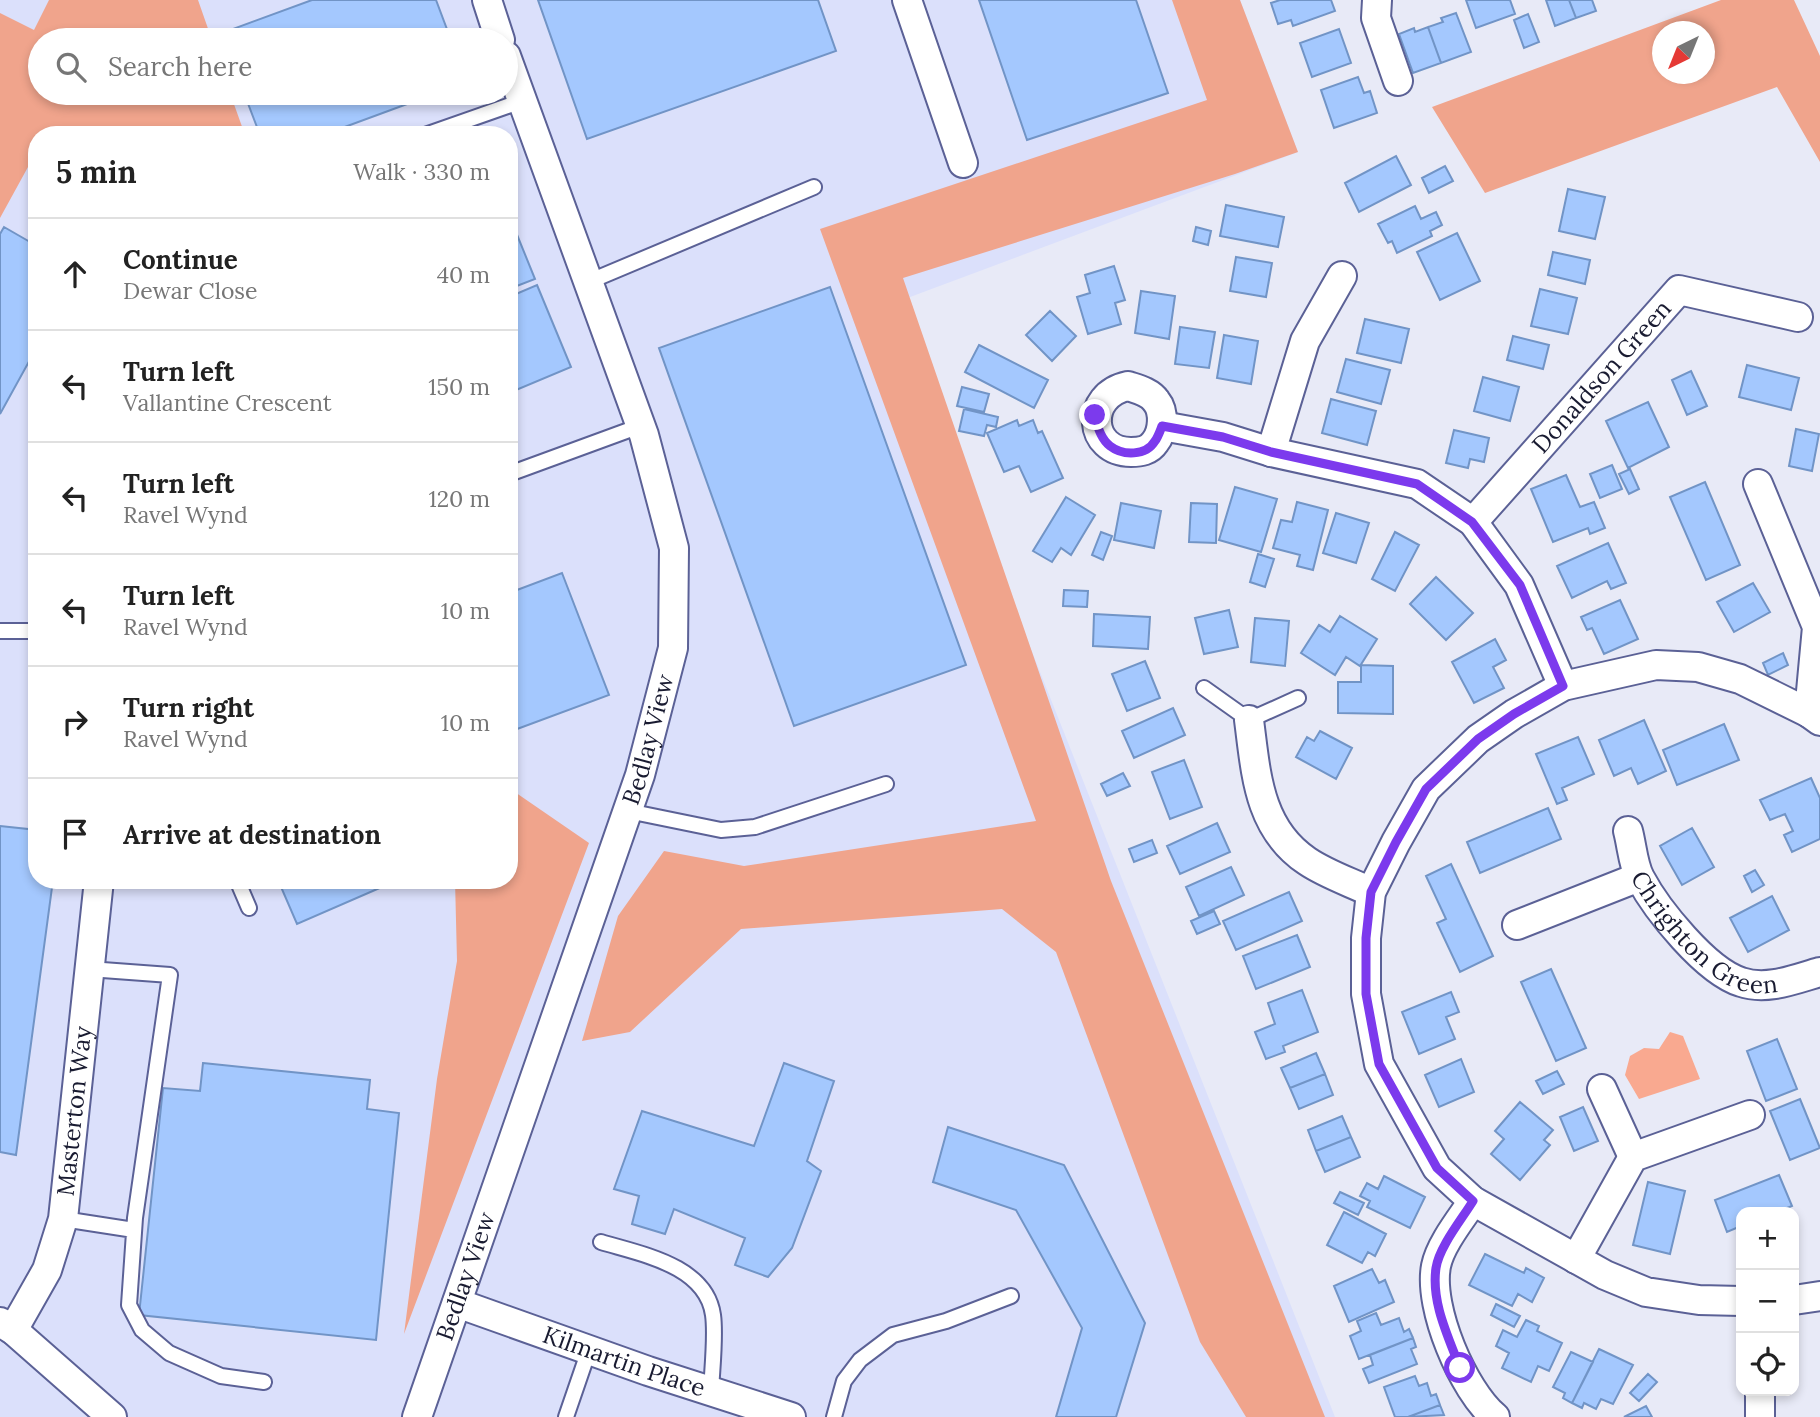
<!DOCTYPE html>
<html lang="en">
<head>
<meta charset="utf-8">
<style>
	:root { --surface:#fff; --page:#f6f6f6; --text:#222; --muted:#767676; --line:#e0e0e0 }
	body { margin:0; font-family:Lora,serif; background:var(--page); color:var(--text) }
	.controls { position:absolute; right:21px; bottom:21px; display:grid; overflow:hidden; border-radius:14px; box-shadow:0 4px 10px #0003 }
	.controls button { width:63px; height:63px; display:grid; place-items:center; padding:0; border:0; border-bottom:2px solid var(--line); background:var(--surface); color:var(--text); font:35px sans-serif }
	.compass { position:absolute; left:1652px; top:21px; width:63px; height:63px; border-radius:50%; background:var(--surface); box-shadow:0 4px 10px #0003; rotate:223deg }
	.stop { position:absolute; width:21px; height:21px; margin:-16px; border:5px solid #7c3aed; border-radius:50%; background:#fff }
	.stop.end { background:#7c3aed; border-color:#fff; box-shadow:0 2px 7px #0008 }
	.list { margin:0; padding:0; list-style:none }
	h2 { display:flex; justify-content:space-between; align-items:center; height:91px; margin:0; padding:0 28px; font-size:30px }
	h2 small { font-size:23px; font-weight:400; color:var(--muted) }
	.list li { display:grid; grid-template-columns:46px 1fr auto; gap:21px; align-items:center; box-sizing:border-box; height:112px; padding:0 28px; border-top:2px solid var(--line) }
	.list b { display:block; font-size:26px; white-space:nowrap }
	.list p { margin:0; font-size:23px; white-space:nowrap; color:var(--muted) }
	.list em { font-size:23px; font-style:normal; color:var(--muted) }
	.icon { flex:none; width:38px; height:38px; fill:none; stroke:currentColor; stroke-width:2; stroke-linecap:round; stroke-linejoin:round }
	.map { position:relative; flex:none; width:1820px; height:1417px; overflow:hidden }
	.search { position:absolute; background:var(--surface); box-shadow:0 4px 10px #0003; left:28px; top:28px; width:490px; height:77px; display:flex; align-items:center; gap:18px; box-sizing:border-box; padding:0 24px; border-radius:38px; color:var(--muted); font-size:26px }
	.panel { position:absolute; background:var(--surface); box-shadow:0 4px 10px #0003; left:28px; top:126px; width:490px; height:763px; border-radius:28px }
	.map>svg:first-child { display:block }
	.built { fill:#dbe0fb; fill-rule:evenodd }
	.green { fill:#f9a990 }
	.forest { fill:#f0a48c; fill-rule:evenodd }
	.building { fill:#a4c8fe; stroke:#7194c6; stroke-width:2 }
	.lines { fill:none; stroke-linecap:round; stroke-linejoin:round }
	.service-casing { stroke:#5b6196; stroke-width:18 }
	.minor-casing { stroke:#5b6196; stroke-width:32 }
	.service { stroke:#fff; stroke-width:14 }
	.minor { stroke:#fff; stroke-width:28 }
	.route { stroke:#7c3aed; stroke-width:9 }
	.labels { text-anchor:middle; stroke-width:7; stroke-linejoin:round; paint-order:stroke }
	.street-label { font-size:24px; fill:#191b31; stroke:#e8eaf7 }
</style>
</head>
<body>
<div class="map">
<svg width="1820" height="1417" viewBox="0 0 1820 1417">
	<rect width="100%" height="100%" fill="#e8eaf7"/>
	<path class="built" d="M0 0H1240L1298 152 894 303 1335 1417H0ZM40 40H506V93H40ZM37 135H509V880H37Z"/>
	<path class="green" d="M1670 1032 1683 1036 1700 1079 1639 1099 1625 1075 1630 1056 1644 1048 1659 1049Z"/>
	<path class="forest" d="M49 0H198L212 40H40V93H230L245 135H37V163L28 167 0 218V13L34 30Z
		M1172 0H1240L1298 152 1235 174 903 278 1111 881 1325 1417H1246L1200 1342 1056 952 1002 909 741 929 630 1032 582 1041 618 916 664 851 744 866 1036 821 820 229 1207 100Z
		M1721 0H1794L1820 56V162L1777 87 1485 193 1432 107ZM1662 32H1704V74H1662Z
		M509 788 589 843 404 1334 437 1079 457 961 455 880H509Z"/>
	<path class="building" d="M312 0H436L451 40H225L222 33Z
		M538 0H818L836 51 587 139Z
		M979 0H1136L1168 93 1027 140Z
		M1280 0H1331L1335 11 1293 26 1291 20 1278 24 1271 3Z
		M1466 0H1510L1515 14 1476 28Z
		M1546 0H1569L1576 18 1555 26Z
		M1569 0H1592L1596 11 1576 18Z
		M1456 13 1471 52 1441 63 1428 27 1443 22 1441 18Z
		M1528 14 1539 42 1524 48 1514 20Z
		M1428 27 1441 63 1413 73 1399 34 1414 28 1415 32Z
		M1339 29 1351 63 1312 77 1300 43Z
		M1358 77 1364 93 1370 91 1377 113 1334 128 1321 90Z
		M244 93H437L323 135H260Z
		M1396 156 1411 185 1359 212 1345 183Z
		M1445 166 1453 181 1429 193 1422 178Z
		M1568 189 1605 197 1595 239 1559 231Z
		M1226 205 1284 217 1278 247 1220 236Z
		M1415 206 1421 219 1436 212 1442 225 1430 231 1432 236 1397 253 1392 241 1388 243 1378 224Z
		M509 215 535 279 509 289Z
		M4 227 37 246V347L0 414V234Z
		M1196 227 1211 231 1208 245 1193 241Z
		M1457 233 1480 281 1440 300 1417 252Z
		M1553 252 1590 260 1585 284 1548 275Z
		M1236 257 1272 263 1266 297 1230 291Z
		M1114 266 1125 300 1115 303 1121 324 1088 334 1077 297 1090 293 1085 275Z
		M537 285 571 367 509 393V297Z
		M830 287 966 665 794 726 659 348Z
		M1540 289 1577 298 1568 334 1531 326Z
		M1141 291 1175 296 1169 339 1135 333Z
		M1050 311 1076 336 1052 361 1026 335Z
		M1365 319 1409 329 1401 363 1357 353Z
		M1180 327 1215 332 1209 368 1175 364Z
		M1224 335 1258 341 1251 384 1217 378Z
		M1513 336 1549 345 1543 369 1507 360Z
		M979 345 1048 380 1034 408 965 372Z
		M1346 359 1390 370 1381 404 1337 392Z
		M1747 365 1799 378 1791 410 1739 397Z
		M1691 371 1707 406 1687 415 1672 380Z
		M1483 377 1519 387 1510 421 1474 411Z
		M962 387 989 394 984 412 957 406Z
		M1331 399 1376 411 1367 445 1322 433Z
		M1648 402 1669 447 1628 468 1606 421Z
		M964 409 998 417 996 427 987 425 984 436 959 431Z
		M1017 420 1019 426 1033 420 1038 433 1042 431 1063 478 1031 492 1019 466 1004 472 987 433Z
		M1796 429 1819 434 1812 471 1789 466Z
		M1454 430 1489 438 1484 462 1470 459 1468 468 1446 463Z
		M1612 465 1622 489 1600 498 1590 474Z
		M1630 469 1639 489 1629 494 1619 474Z
		M1566 475 1580 507 1594 502 1605 528 1590 534 1588 528 1553 542 1531 489Z
		M1705 482 1740 565 1706 580 1670 497Z
		M1235 487 1277 499 1261 552 1219 540Z
		M1066 497 1095 515 1071 555 1061 548 1052 562 1033 551Z
		M1297 502 1328 510 1313 570 1297 566 1300 555 1273 548 1281 520 1292 522Z
		M1121 503 1161 511 1154 548 1114 540Z
		M1191 503 1217 504 1216 543 1189 542Z
		M1336 513 1369 523 1356 563 1323 553Z
		M1101 532 1112 536 1103 560 1092 555Z
		M1395 532 1419 545 1395 591 1372 579Z
		M1608 543 1626 583 1611 589 1607 581 1572 598 1557 566Z
		M1258 554 1274 559 1265 587 1250 582Z
		M562 573 609 695 509 732V593Z
		M1436 577 1473 613 1446 640 1410 604Z
		M1753 583 1770 612 1734 632 1717 602Z
		M1064 590 1088 591 1087 607 1063 606Z
		M1620 600 1638 639 1604 654 1592 628 1587 630 1581 617Z
		M1229 610 1238 647 1204 654 1195 618Z
		M1094 614 1150 617 1148 649 1093 646Z
		M1340 616 1377 639 1360 666 1346 657 1335 675 1301 653 1319 625 1330 632Z
		M1255 618 1289 621 1285 666 1251 662Z
		M1495 639 1506 660 1493 667 1504 688 1474 703 1452 662Z
		M1783 653 1788 665 1768 675 1763 663Z
		M1145 661 1160 698 1127 711 1112 674Z
		M1361 665 1393 666V714L1338 713V682H1361Z
		M1173 708 1185 735 1134 758 1122 731Z
		M1644 720 1666 771 1638 784 1631 768 1614 776 1599 740Z
		M1724 724 1739 760 1677 785 1663 750Z
		M1320 731 1352 748 1336 779 1296 757 1307 737 1314 741Z
		M1578 737 1594 774 1562 788 1567 800 1557 804 1536 754Z
		M1184 760 1202 807 1170 819 1152 772Z
		M1123 773 1130 786 1107 796 1101 784Z
		M1811 778 1820 798V839L1792 852 1784 835 1793 831 1785 814 1770 820 1760 800Z
		M1548 808 1561 839 1480 873 1467 842Z
		M1217 823 1230 852 1180 874 1167 846Z
		M0 826 37 830V880H53L16 1155 0 1152Z
		M1692 828 1714 867 1682 885 1660 846Z
		M1152 840 1157 853 1134 862 1129 849Z
		M1451 864 1493 956 1460 972 1437 923 1446 919 1426 876Z
		M1231 867 1244 895 1199 916 1186 887Z
		M1755 870 1764 885 1752 892 1744 876Z
		M278 880H398L297 924Z
		M1289 892 1302 921 1236 950 1223 921Z
		M1772 896 1789 930 1748 952 1730 918Z
		M1214 911 1220 924 1197 934 1191 921Z
		M1297 935 1310 967 1256 989 1243 956Z
		M1551 969 1586 1048 1556 1061 1521 982Z
		M1302 990 1318 1032 1283 1046 1285 1052 1266 1059 1255 1032 1275 1024 1268 1003Z
		M1451 992 1459 1012 1446 1017 1455 1039 1419 1054 1402 1012Z
		M1777 1039 1797 1089 1766 1101 1747 1051Z
		M1316 1053 1325 1074 1290 1088 1281 1068Z
		M1461 1059 1474 1092 1439 1107 1425 1075Z
		M203 1063 370 1080 367 1109 399 1113 376 1340 139 1315 163 1088 200 1091Z
		M784 1063 834 1081 807 1161 821 1171 792 1248 768 1277 735 1265 745 1238 674 1209 665 1234 632 1224 639 1196 614 1189 642 1111 754 1146Z
		M1557 1071 1564 1084 1543 1094 1536 1081Z
		M1325 1074 1333 1095 1299 1109 1290 1088Z
		M1800 1099 1820 1148 1790 1160 1770 1111Z
		M1520 1102 1553 1130 1544 1140 1550 1145 1520 1180 1491 1154 1504 1139 1495 1131Z
		M1583 1107 1598 1141 1574 1151 1560 1117Z
		M1342 1116 1351 1137 1316 1151 1308 1130Z
		M948 1127 1064 1165 1145 1323 1116 1417H1056L1082 1328 1016 1210 933 1182Z
		M1351 1137 1360 1157 1325 1172 1316 1151Z
		M1779 1175 1792 1206 1777 1212H1741V1226L1727 1232 1715 1200Z
		M1384 1176 1425 1197 1410 1228 1367 1207 1370 1201 1360 1196 1367 1183 1378 1189Z
		M1648 1182 1685 1191 1670 1254 1633 1245Z
		M1340 1192 1364 1203 1358 1215 1334 1203Z
		M1344 1212 1386 1234 1375 1256 1368 1252 1362 1263 1327 1245Z
		M1485 1254 1524 1273 1526 1268 1544 1278 1532 1302 1518 1294 1512 1306 1469 1285Z
		M1372 1269 1379 1283 1385 1280 1394 1302 1349 1322 1334 1286Z
		M1496 1304 1520 1316 1514 1327 1491 1315Z
		M1376 1313 1381 1325 1399 1318 1404 1332 1409 1329 1413 1338 1359 1359 1350 1336 1361 1331 1357 1321Z
		M1526 1320 1539 1326 1537 1331 1562 1343 1549 1371 1538 1366 1531 1382 1502 1368 1509 1353 1496 1346 1503 1330 1517 1337Z
		M1413 1338 1416 1347 1411 1349 1417 1364 1369 1383 1363 1369 1373 1365 1370 1355Z
		M1599 1349 1633 1365 1613 1404 1601 1399 1596 1409 1584 1403 1582 1408 1572 1403Z
		M1571 1352 1593 1362 1572 1403 1563 1398 1565 1393 1553 1387Z
		M1648 1374 1657 1382 1639 1401 1630 1393Z
		M1415 1376 1419 1386 1427 1383 1431 1396 1436 1394 1440 1405 1408 1417H1395L1384 1387Z
		M1440 1405 1444 1415 1408 1417Z
		M1646 1406 1652 1417H1624Z"/>
	<g class="lines">
		<defs>
			<path id="service" d="M425 135 522 101
				M588 282 814 187
				M509 474 640 426
				M0 631H37
				M1204 688 1249 720 1298 698
				M628 811 721 830 755 827 886 784
				M237 880 249 908
				M89 969 170 975 135 1218 129 1305 142 1330 169 1353 221 1376 264 1382
				M63 1219 134 1230
				M601 1242C640 1254 706 1265 713 1315 716 1336 712 1369 711 1392
				M566 1417 589 1350
				M834 1417 844 1381 860 1360 893 1335 946 1321 1011 1296"/>
			<g id="minor">
				<path d="M487 0 500 40"/>
				<path d="M907 0 963 163"/>
				<path d="M1377 0 1376 18 1398 81"/>
				<path d="M1128 386C1137 389 1150 392 1156 401 1165 412 1163 432 1155 442 1149 451 1140 452 1131 452 1088 452 1084 395 1128 386Z"/>
				<path d="M1162 426 1223 437 1271 452 1417 484 1473 522 1519 585 1563 686"/>
				<path d="M1271 452 1305 341 1342 276"/>
				<path d="M1758 484 1817 627 1809 713"/>
				<path id="s1" d="M1473 522 1679 290 1798 317"/>
				<path d="M1249 720C1256 773 1258 828 1307 861 1326 874 1350 882 1371 892"/>
				<path id="s2" d="M1628 831C1632 846 1633 865 1640 878 1657 910 1706 971 1741 982 1767 991 1795 979 1820 972"/>
				<path d="M1517 925 1639 877"/>
				<path d="M1602 1089 1633 1157"/>
				<path d="M1473 1201C1461 1219 1440 1245 1436 1266 1428 1308 1463 1390 1495 1417"/>
				<path d="M1576 1259 1633 1157 1750 1115"/>
				<path d="M1794 1300 1820 1296"/>
				<path d="M1741 1301 1699 1300 1646 1292 1605 1275 1473 1201 1437 1168 1379 1064 1366 994V938L1371 892 1396 842 1426 789 1478 739 1514 714 1563 686 1656 665 1698 667 1740 679 1809 713 1820 721"/>
				<path id="s3" d="M457 1303 648 1371 791 1417"/>
				<path d="M0 1322 13 1330 112 1417"/>
				<path id="s4" d="M13 1330 47 1270 63 1219 99 880"/>
				<path d="M1760 1391V1417"/>
				<path id="s5" d="M417 1417 640 775 673 648 674 548 644 435 506 56"/>
			</g>
		</defs>
		<use href="#service" class="service-casing"/>
		<use href="#minor" class="minor-casing"/>
		<use href="#service" class="service"/>
		<use href="#minor" class="minor"/>
	</g>
	<g class="lines">
		<path class="route" d="M1095 415C1097 426 1101 439 1110 446 1123 456 1146 456 1155 441 1158 437 1160 431 1162 426L1223 437 1271 452 1417 484 1472 522 1520 585 1563 686 1514 714 1478 739 1426 789 1396 842 1371 892 1366 938V994L1379 1064 1437 1168 1473 1201C1462 1219 1439 1247 1436 1268 1431 1302 1448 1336 1460 1368"/>
	</g>
	<g class="labels">
		<g class="street-label">
			<text dy="8" stroke="none"><textPath href="#s1" startOffset="194">Donaldson Green</textPath></text>
			<text dy="8" stroke="none"><textPath href="#s5" startOffset="716">Bedlay View</textPath></text>
			<text dy="8" stroke="none"><textPath href="#s2" startOffset="138">Chrighton Green</textPath></text>
			<text dy="8" stroke="none"><textPath href="#s4" startOffset="231">Masterton Way</textPath></text>
			<text dy="8" stroke="none"><textPath href="#s5" startOffset="149">Bedlay View</textPath></text>
			<text dy="8" stroke="none"><textPath href="#s3" startOffset="177">Kilmartin Place</textPath></text>
		</g>
	</g>
</svg>
<div class="controls">
<button>+</button>
<button>−</button>
<button><svg class="icon" aria-label="locate" viewBox="0 0 24 24"><circle cx="12" cy="12" r="6"/><path d="M12 2v4M12 18v4M2 12h4M18 12h4"/></svg></button>
</div>
<svg class="compass" viewBox="-18 -18 36 36"><path d="M0-13l5 13h-10z" fill="#e53935"/><path d="M0 13l5-13h-10z" fill="#767676"/></svg>
<div class="stop" style="left:1460px;top:1368px"></div>
<div class="stop end" style="left:1095px;top:415px"></div>
<div class="search"><svg class="icon" aria-label="search" viewBox="0 0 24 24"><circle cx="10" cy="10" r="6"/><path d="M15 15l6 6"/></svg>Search here</div>
<section class="panel">
<h2>5 min<small>Walk · 330 m</small></h2>
<ul class="list">
<li><svg class="icon" aria-label="ahead" viewBox="0 0 24 24"><path d="M12 20V5M6 11l6-6 6 6"/></svg><div><b>Continue</b><p>Dewar Close</p></div><em>40 m</em></li>
<li><svg class="icon" aria-label="left" viewBox="0 0 24 24"><path d="M17 20v-9H6M10 6l-5 5 5 5"/></svg><div><b>Turn left</b><p>Vallantine Crescent</p></div><em>150 m</em></li>
<li><svg class="icon" aria-label="left" viewBox="0 0 24 24"><path d="M17 20v-9H6M10 6l-5 5 5 5"/></svg><div><b>Turn left</b><p>Ravel Wynd</p></div><em>120 m</em></li>
<li><svg class="icon" aria-label="left" viewBox="0 0 24 24"><path d="M17 20v-9H6M10 6l-5 5 5 5"/></svg><div><b>Turn left</b><p>Ravel Wynd</p></div><em>10 m</em></li>
<li><svg class="icon" aria-label="right" viewBox="0 0 24 24"><path d="M7 20v-9h11M14 6l5 5-5 5"/></svg><div><b>Turn right</b><p>Ravel Wynd</p></div><em>10 m</em></li>
<li><svg class="icon" aria-label="arrive" viewBox="0 0 24 24"><path d="M6 21V4h12l-3 4 3 4H6"/></svg><div><b>Arrive at destination</b></div></li>
</ul>
</section>
</div>
</body>
</html>
